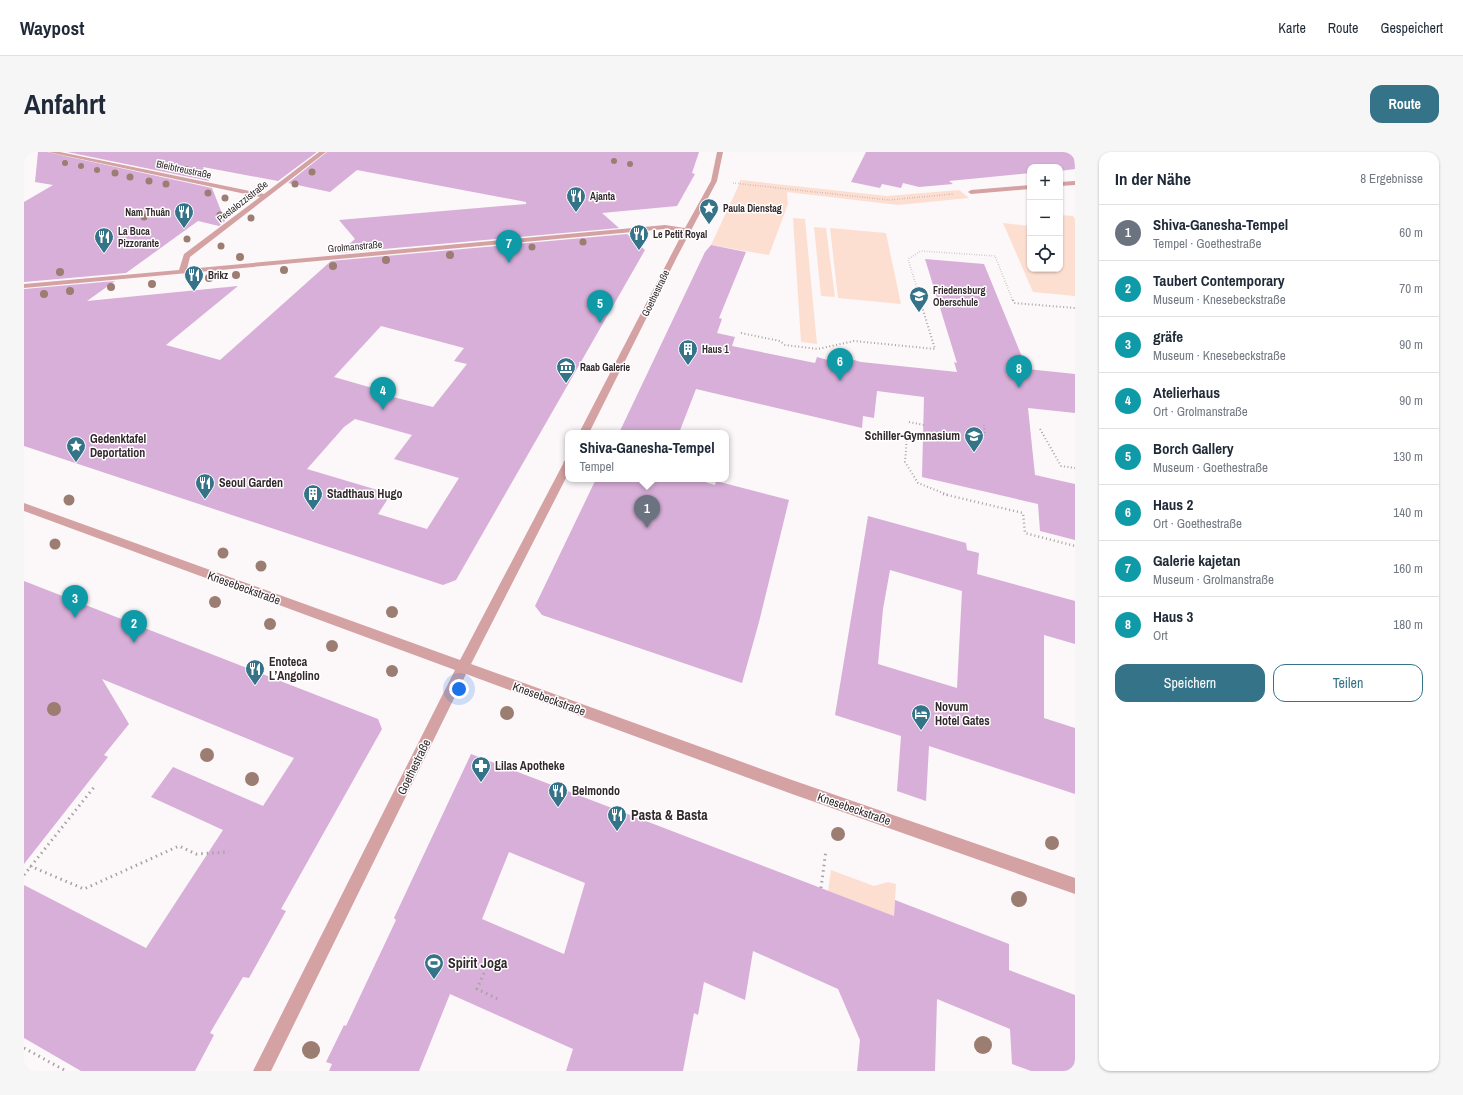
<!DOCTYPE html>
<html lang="de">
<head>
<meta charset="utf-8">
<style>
	:root { --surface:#fff; --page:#f6f6f7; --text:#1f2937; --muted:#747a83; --line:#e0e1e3; --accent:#347388 }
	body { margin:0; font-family:"Archivo Narrow",sans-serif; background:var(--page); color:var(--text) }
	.controls { position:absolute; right:12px; top:12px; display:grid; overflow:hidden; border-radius:8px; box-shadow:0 1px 3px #0004 }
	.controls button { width:36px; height:36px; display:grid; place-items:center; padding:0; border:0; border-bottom:1px solid var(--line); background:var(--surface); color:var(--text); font:20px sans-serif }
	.you { position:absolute; left:435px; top:537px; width:14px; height:14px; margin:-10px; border:3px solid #fff; border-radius:50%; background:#1a73e8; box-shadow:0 0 0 6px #1a73e833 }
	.badge { display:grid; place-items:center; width:26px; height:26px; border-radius:50%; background:var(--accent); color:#fff; font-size:13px; font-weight:700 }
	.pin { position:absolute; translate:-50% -33px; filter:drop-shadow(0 1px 2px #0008) }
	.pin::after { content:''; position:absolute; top:21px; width:14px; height:12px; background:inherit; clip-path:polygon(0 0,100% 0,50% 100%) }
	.popup { position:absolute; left:541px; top:278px; width:164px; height:52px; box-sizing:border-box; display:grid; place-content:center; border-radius:8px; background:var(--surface); filter:drop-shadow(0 1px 3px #0005); font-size:13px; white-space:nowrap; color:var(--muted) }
	.popup b { font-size:15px; color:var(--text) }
	.popup::after { content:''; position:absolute; left:50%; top:100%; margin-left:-8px; border:8px solid transparent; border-top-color:var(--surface) }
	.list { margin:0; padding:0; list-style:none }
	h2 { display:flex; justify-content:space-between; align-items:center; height:52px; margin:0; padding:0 16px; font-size:17px }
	h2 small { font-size:13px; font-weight:400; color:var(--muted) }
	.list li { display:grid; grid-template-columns:26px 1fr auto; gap:12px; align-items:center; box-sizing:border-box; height:56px; padding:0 16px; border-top:1px solid var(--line) }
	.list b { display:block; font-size:15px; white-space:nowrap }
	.list p { margin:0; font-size:13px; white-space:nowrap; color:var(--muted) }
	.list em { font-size:13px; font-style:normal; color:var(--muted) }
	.actions { display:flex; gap:8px; padding:12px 16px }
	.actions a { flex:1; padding:9px 0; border:1px solid var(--accent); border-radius:12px; text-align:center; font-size:14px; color:var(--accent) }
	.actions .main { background:var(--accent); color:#fff }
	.icon { flex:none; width:22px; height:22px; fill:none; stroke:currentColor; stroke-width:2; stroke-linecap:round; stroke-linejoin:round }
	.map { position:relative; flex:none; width:1051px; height:919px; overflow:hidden; border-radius:12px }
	header { display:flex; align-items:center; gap:24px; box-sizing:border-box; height:56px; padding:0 20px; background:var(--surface); border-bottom:1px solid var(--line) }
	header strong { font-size:19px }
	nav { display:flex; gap:22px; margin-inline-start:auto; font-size:14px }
	.intro { display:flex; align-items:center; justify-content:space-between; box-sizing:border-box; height:96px; padding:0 24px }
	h1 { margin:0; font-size:28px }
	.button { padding:10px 18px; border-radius:12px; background:var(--accent); color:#fff; font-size:14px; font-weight:700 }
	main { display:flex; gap:24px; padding:0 24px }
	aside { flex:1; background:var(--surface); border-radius:12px; box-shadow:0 1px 3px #0004 }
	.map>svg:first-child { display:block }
	.green { fill:#fddfd2 }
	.building { fill:#d8afd8; fill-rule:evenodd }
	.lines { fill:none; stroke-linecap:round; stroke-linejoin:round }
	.path-far3 { stroke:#a9a2a4; stroke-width:1.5; stroke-dasharray:0.5 2; stroke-linecap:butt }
	.path-far2 { stroke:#a9a2a4; stroke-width:2; stroke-dasharray:1 2.5; stroke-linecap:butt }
	.path-far1 { stroke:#a9a2a4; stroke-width:2.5; stroke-dasharray:1 3; stroke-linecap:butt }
	.path { stroke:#a9a2a4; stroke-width:3; stroke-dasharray:1.5 4; stroke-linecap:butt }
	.lane { fill:#d4a2a2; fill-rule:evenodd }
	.street { fill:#d4a2a2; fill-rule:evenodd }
	.tree { fill:#9b7d71 }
	.labels { text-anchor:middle; stroke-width:3; stroke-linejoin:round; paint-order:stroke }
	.far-street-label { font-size:10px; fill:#33292d; stroke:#fff }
	.far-poi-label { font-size:10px; font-weight:bold; fill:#33292d; stroke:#fff; text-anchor:start }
	.poi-label { font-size:12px; font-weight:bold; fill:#33292d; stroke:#fff; text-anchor:start }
	.street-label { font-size:12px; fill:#33292d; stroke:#fff }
	.near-poi-label { font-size:14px; font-weight:bold; fill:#33292d; stroke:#fff; text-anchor:start }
</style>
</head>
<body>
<header>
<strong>Waypost</strong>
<nav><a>Karte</a><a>Route</a><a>Gespeichert</a></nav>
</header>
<div class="intro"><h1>Anfahrt</h1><a class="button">Route</a></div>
<main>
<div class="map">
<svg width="1051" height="919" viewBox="0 0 1051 919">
	<rect width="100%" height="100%" fill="#fcf7f9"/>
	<path class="green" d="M716 28 863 44 935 38 945 46 874 53 763 40 764 52 745 103 687 93 714 35Z
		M1036 63 1049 64 1051 67V144L1009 140 979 71 1006 74V117H1036Z
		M769 66 781 67 793 192 777 190Z
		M790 75 802 76 811 145 797 144Z
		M806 76 862 81 877 152 814 146Z
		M807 718 850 734 864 730 872 732 870 764 804 739Z"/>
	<path class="building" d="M14 0H23L188 36 201 69 195 74 174 69 102 121 0 130V50L29 33 11 30Z
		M43 0H293L254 29 179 15 185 29Z
		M303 0H675L668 21 671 22 653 54 578 61 595 76 315 101 331 87 315 68 502 52V50L333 18 306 40 264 31Z
		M842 0H1050L1051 17 1036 19V15H1006V21L925 29 929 32 895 35 879 31 877 36 858 32 856 36 827 30Z
		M603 82 621 98 432 428 419 433 0 294V137L91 129 63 149 214 134 142 193 196 208 307 109ZM357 174 440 196 430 209 443 212 409 255 349 240 352 237 310 225ZM331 267 388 283 370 307 435 326 403 377 354 362 367 342 283 317 320 275Z
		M687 93 722 100 695 166 698 167 693 181 711 185 708 194 791 211 793 205 804 208 806 201 837 210 933 220 930 210 933 211 901 107 960 112 1003 217 1051 222V261L1004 256 1011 323 1051 332V388L1016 379 1014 352 898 325 900 245 853 239 850 266 839 264 838 276 672 237 655 281H595L681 100Z
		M572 327H671L691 333 692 329 765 348 735 470 718 531 518 463 511 454Z
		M844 364 942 391 943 398 955 401 953 422 1051 449V492L1020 483V566L1051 576V642L905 594 902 649 873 639 877 584 811 563ZM866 418 938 439 933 536 854 512 859 457Z
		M0 429 354 567 358 577 257 757 262 759 225 826 219 825 186 881 190 883 171 919H57L0 886V733L122 796 199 678 127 645 149 615 239 654 270 606 78 527 105 572 80 603 84 605 0 712Z
		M447 602 870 764 871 748 985 792V818L1051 843V919H1007L988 912 986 877 913 847 911 919H833L836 888 814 837 729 799 721 848 680 830 674 863 670 861 659 919H542L549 897 426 842 395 919H305L308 912 302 910 320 873 322 874 372 768 370 766ZM485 700 561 731 540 802 458 767Z"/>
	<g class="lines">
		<path class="path-far3" d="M709 31 865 48 929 42
			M897 149 884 107 897 99 971 104 989 149"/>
		<path class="path-far2" d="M989 148 990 151 1051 156
			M717 181 756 189 761 193 794 197 830 189 911 197 896 148
			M885 270 900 273
			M960 273 961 281
			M1016 277 1037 314 1051 316
			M883 285 881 310 894 331 924 343"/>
		<path class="path-far1" d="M919 342 999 361 1001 381 1051 394"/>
		<path class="path" d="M6 714 60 737 155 694 172 702 205 700
			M0 723 71 634
			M797 736 802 698
			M460 821 453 837 476 848
			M0 896 42 919"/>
		<path class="lane" d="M1051 29V33L1036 34V30Z
			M1006 33V37L947 42 944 40 947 38Z"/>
		<path class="street" d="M24 0H36L240 42 295 0H302L166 105 163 117 641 73 661 76 687 29 693 0H699L693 29 653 105 565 281H555L659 80 641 77 0 136V132L155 118 160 102 236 45Z
			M544 308V322L447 512 768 628 1051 726V742L768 642 442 522 247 919H229L431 518 0 359V351L436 508 539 312 540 309Z"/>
	</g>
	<g class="tree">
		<circle cx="590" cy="9" r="3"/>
		<circle cx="41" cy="11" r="3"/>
		<circle cx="137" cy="12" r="3"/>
		<circle cx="606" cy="12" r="3"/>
		<circle cx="57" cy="14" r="3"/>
		<circle cx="162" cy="17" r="3"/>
		<circle cx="73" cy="18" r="3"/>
		<circle cx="288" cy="20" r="3.5"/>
		<circle cx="91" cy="21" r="3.5"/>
		<circle cx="106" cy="25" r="3.5"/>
		<circle cx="125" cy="29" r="3.5"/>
		<circle cx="142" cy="32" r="3.5"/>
		<circle cx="271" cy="32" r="3.5"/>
		<circle cx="184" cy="41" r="3.5"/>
		<circle cx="201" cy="46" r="3.5"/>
		<circle cx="196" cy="63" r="3.5"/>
		<circle cx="120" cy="65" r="3.5"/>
		<circle cx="227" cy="66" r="3.5"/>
		<circle cx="610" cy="85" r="3.5"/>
		<circle cx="163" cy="87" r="3.5"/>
		<circle cx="559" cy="90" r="3.5"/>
		<circle cx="197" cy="94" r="3.5"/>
		<circle cx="508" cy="95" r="3.5"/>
		<circle cx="426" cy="103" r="4"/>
		<circle cx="216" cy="105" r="4"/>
		<circle cx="362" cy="108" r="4"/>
		<circle cx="309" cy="114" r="4"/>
		<circle cx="260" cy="118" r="4"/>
		<circle cx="36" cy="120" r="4"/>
		<circle cx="212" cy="123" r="4"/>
		<circle cx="185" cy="126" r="4"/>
		<circle cx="128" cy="132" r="4"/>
		<circle cx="87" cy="135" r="4"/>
		<circle cx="46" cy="139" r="4"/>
		<circle cx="20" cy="142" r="4"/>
		<circle cx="45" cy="348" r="5.5"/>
		<circle cx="31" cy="392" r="5.5"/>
		<circle cx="199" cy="401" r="5.5"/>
		<circle cx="237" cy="414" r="5.5"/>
		<circle cx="191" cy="450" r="6"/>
		<circle cx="368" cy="460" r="6"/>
		<circle cx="246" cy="472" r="6"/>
		<circle cx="308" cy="494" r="6"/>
		<circle cx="368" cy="519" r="6"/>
		<circle cx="30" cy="557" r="7"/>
		<circle cx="483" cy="561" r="7"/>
		<circle cx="183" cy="603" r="7"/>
		<circle cx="228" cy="627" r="7"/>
		<circle cx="814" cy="682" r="7"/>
		<circle cx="1028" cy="691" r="7"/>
		<circle cx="995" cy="747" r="8"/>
		<circle cx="959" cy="893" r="9"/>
		<circle cx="287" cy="898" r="9"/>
	</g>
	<defs>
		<symbol id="restaurant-pin" viewBox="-11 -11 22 30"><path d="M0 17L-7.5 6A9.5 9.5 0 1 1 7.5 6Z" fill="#347388" stroke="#fff"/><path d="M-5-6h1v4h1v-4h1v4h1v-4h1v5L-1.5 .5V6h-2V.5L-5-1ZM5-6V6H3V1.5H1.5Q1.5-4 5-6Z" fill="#fff"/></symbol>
		<symbol id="sight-pin" viewBox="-11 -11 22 30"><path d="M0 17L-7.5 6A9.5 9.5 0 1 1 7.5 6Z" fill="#347388" stroke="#fff"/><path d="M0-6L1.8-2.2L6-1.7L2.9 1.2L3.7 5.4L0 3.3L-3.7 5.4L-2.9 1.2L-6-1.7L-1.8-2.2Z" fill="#fff"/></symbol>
		<symbol id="school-pin" viewBox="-11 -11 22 30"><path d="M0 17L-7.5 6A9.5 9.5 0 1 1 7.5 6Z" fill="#347388" stroke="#fff"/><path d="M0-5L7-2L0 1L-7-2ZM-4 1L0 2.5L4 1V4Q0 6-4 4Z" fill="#fff"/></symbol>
		<symbol id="building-pin" viewBox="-11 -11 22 30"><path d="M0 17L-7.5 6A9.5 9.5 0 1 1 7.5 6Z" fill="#347388" stroke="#fff"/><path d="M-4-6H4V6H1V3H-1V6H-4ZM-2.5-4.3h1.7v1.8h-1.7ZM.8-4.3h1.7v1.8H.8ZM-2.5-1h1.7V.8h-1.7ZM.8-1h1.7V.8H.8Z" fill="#fff"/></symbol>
		<symbol id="museum-pin" viewBox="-11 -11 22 30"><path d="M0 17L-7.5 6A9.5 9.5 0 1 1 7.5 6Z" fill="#347388" stroke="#fff"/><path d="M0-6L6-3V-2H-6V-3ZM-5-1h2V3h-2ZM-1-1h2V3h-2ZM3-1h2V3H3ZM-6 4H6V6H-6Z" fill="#fff"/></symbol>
		<symbol id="hotel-pin" viewBox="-11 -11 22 30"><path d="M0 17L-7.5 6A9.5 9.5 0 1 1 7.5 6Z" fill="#347388" stroke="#fff"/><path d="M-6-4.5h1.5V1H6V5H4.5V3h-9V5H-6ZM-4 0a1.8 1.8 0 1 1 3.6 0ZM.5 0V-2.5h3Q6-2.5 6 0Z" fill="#fff"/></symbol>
		<symbol id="pharmacy-pin" viewBox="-11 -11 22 30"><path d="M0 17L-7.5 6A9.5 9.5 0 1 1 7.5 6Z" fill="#347388" stroke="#fff"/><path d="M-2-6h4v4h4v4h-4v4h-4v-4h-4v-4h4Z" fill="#fff"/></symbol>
		<symbol id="stadium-pin" viewBox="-11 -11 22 30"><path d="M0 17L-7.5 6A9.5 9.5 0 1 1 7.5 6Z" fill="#347388" stroke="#fff"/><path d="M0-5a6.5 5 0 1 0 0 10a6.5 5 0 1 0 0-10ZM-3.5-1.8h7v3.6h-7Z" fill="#fff"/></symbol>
	</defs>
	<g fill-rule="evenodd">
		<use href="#restaurant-pin" x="541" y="33" width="22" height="30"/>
		<use href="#sight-pin" x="674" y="45" width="22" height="30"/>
		<use href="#restaurant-pin" x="149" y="49" width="22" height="30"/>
		<use href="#restaurant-pin" x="604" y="71" width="22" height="30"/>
		<use href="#restaurant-pin" x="69" y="74" width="22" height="30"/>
		<use href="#restaurant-pin" x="159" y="112" width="22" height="30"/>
		<use href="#school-pin" x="884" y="133" width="22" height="30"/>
		<use href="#building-pin" x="653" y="186" width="22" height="30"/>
		<use href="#museum-pin" x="531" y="204" width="22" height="30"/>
		<use href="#school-pin" x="939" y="273" width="22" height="30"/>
		<use href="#sight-pin" x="41" y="283" width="22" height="30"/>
		<use href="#restaurant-pin" x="170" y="320" width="22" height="30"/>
		<use href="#building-pin" x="278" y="331" width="22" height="30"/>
		<use href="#restaurant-pin" x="220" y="506" width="22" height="30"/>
		<use href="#hotel-pin" x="886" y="551" width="22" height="30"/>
		<use href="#pharmacy-pin" x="446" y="603" width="22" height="30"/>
		<use href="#restaurant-pin" x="523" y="628" width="22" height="30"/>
		<use href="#restaurant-pin" x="582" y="652" width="22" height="30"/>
		<use href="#stadium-pin" x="399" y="800" width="22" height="30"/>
	</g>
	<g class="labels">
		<g class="far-street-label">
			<text transform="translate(160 17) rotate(12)" y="4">Bleibtreustraße</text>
			<text transform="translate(218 49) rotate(-38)" y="4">Pestalozzistraße</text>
			<text transform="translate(331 94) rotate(-5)" y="4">Grolmanstraße</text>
			<text transform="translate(631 141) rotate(-64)" y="4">Goethestraße</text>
		</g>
		<g class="far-poi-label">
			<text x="566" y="48">Ajanta</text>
			<text x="699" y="60">Paula Dienstag</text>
			<text x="146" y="64" text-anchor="end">Nam Thuân</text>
			<text x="94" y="83">La Buca<tspan x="94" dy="12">Pizzorante</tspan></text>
			<text x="629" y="86">Le Petit Royal</text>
			<text x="184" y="127">Brikz</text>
			<text x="909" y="142">Friedensburg<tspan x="909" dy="12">Oberschule</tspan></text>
			<text x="678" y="201">Haus 1</text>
			<text x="556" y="219">Raab Galerie</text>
		</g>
		<g class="poi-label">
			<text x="936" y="288" text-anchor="end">Schiller-Gymnasium</text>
			<text x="66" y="291">Gedenktafel<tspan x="66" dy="14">Deportation</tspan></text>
			<text x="195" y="335">Seoul Garden</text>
			<text x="303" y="346">Stadthaus Hugo</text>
			<text x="245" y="514">Enoteca<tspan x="245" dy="14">L’Angolino</tspan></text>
			<text x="911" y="559">Novum<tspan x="911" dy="14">Hotel Gates</tspan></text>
			<text x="471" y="618">Lilas Apotheke</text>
			<text x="548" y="643">Belmondo</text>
		</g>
		<g class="street-label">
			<text transform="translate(220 436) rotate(20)" y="4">Knesebeckstraße</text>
			<text transform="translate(525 547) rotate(20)" y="4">Knesebeckstraße</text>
			<text transform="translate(390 615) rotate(-64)" y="4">Goethestraße</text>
			<text transform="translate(830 657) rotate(19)" y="4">Knesebeckstraße</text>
		</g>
		<g class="near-poi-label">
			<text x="607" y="668">Pasta &amp; Basta</text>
			<text x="424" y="816">Spirit Joga</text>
		</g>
	</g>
</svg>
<div class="controls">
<button>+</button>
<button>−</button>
<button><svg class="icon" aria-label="locate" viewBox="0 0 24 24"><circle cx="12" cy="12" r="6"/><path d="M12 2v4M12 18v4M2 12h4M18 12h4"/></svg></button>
</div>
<div class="you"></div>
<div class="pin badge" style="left:623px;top:376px;background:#6b7280">1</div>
<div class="popup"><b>Shiva-Ganesha-Tempel</b>Tempel</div>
<div class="pin badge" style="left:110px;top:491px;background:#0f9aa8">2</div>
<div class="pin badge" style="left:51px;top:466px;background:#0f9aa8">3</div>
<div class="pin badge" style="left:359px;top:258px;background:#0f9aa8">4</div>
<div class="pin badge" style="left:576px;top:171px;background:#0f9aa8">5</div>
<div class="pin badge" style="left:816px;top:229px;background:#0f9aa8">6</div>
<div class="pin badge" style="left:485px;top:111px;background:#0f9aa8">7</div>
<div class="pin badge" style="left:995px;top:236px;background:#0f9aa8">8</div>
</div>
<aside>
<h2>In der Nähe<small>8 Ergebnisse</small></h2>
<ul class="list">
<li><span class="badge" style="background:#6b7280">1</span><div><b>Shiva-Ganesha-Tempel</b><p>Tempel · Goethestraße</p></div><em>60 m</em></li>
<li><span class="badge" style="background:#0f9aa8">2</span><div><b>Taubert Contemporary</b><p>Museum · Knesebeckstraße</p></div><em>70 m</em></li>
<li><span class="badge" style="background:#0f9aa8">3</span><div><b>gräfe</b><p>Museum · Knesebeckstraße</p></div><em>90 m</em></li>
<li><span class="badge" style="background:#0f9aa8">4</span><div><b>Atelierhaus</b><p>Ort · Grolmanstraße</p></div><em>90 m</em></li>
<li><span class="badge" style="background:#0f9aa8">5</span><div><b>Borch Gallery</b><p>Museum · Goethestraße</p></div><em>130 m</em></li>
<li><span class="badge" style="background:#0f9aa8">6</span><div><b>Haus 2</b><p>Ort · Goethestraße</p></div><em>140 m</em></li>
<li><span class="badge" style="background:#0f9aa8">7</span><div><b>Galerie kajetan</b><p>Museum · Grolmanstraße</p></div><em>160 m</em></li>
<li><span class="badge" style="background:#0f9aa8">8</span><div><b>Haus 3</b><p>Ort</p></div><em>180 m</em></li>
</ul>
<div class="actions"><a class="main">Speichern</a><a>Teilen</a></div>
</aside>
</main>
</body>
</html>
